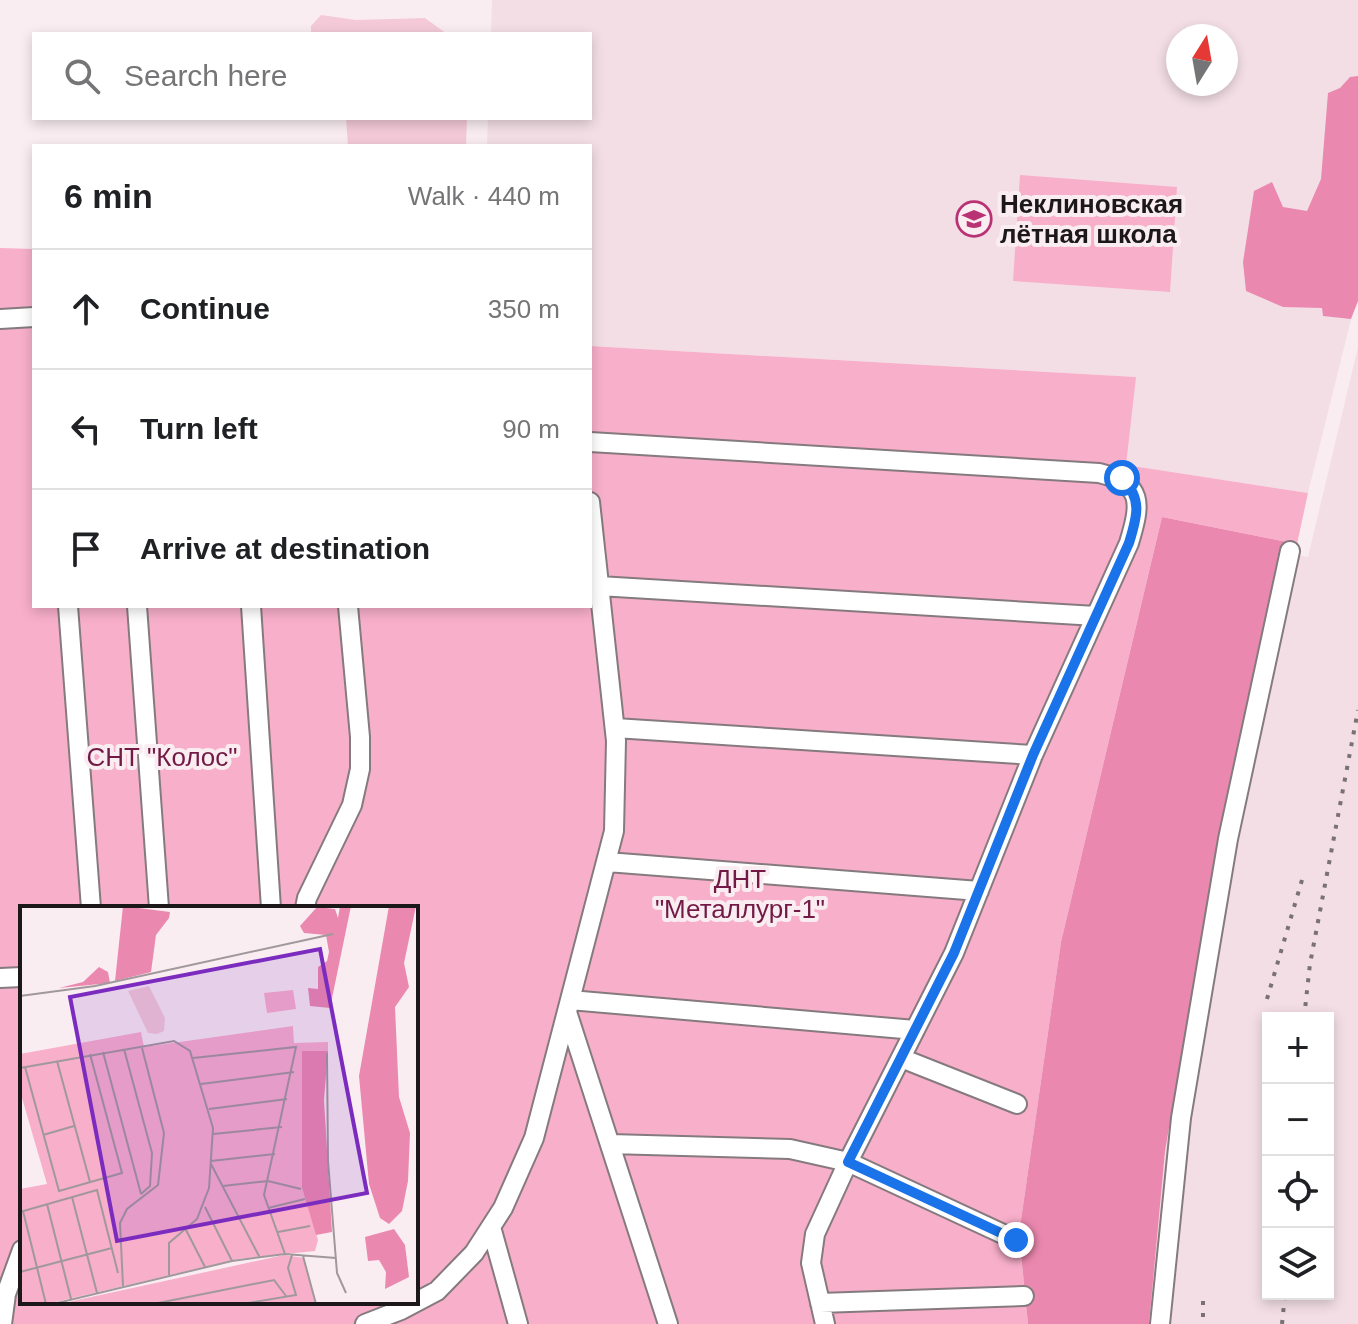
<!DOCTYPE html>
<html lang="en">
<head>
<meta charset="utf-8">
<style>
	:root { --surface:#fff; --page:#f2f2f2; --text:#202124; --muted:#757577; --line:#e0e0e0 }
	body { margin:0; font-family:Arial,sans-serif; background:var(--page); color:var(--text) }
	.controls { position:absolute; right:24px; bottom:24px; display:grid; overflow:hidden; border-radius:0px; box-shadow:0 4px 12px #0003 }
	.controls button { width:72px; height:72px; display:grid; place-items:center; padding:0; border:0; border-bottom:2px solid var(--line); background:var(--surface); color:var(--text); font:40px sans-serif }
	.compass { position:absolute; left:1166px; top:24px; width:72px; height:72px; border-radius:50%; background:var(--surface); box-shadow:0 4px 12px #0003; rotate:11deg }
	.stop { position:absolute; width:24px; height:24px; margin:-18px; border:6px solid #1a73e8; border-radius:50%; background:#fff }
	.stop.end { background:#1a73e8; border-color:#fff; box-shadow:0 2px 8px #0008 }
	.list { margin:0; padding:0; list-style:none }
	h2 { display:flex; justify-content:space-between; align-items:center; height:104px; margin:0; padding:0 32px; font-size:34px }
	h2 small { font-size:26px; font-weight:400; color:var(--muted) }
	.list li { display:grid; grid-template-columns:52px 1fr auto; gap:24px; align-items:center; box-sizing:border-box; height:120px; padding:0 32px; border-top:2px solid var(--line) }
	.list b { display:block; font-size:30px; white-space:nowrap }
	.list em { font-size:26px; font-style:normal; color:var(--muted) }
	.icon { flex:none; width:44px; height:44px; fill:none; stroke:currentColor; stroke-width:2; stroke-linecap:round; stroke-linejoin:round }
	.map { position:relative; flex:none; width:1358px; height:1324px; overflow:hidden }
	.search { position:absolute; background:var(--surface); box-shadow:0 4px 12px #0003; left:32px; top:32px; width:560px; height:88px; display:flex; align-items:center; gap:20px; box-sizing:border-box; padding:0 28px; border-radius:0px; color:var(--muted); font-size:30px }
	.panel { position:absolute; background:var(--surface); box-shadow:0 4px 12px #0003; left:32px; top:144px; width:560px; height:464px; border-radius:0px }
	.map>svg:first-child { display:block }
	.built { fill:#f3dee5; fill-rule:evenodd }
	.green { fill:#f8afca; fill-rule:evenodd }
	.forest { fill:#eb88af }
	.water { fill:#f4cad8 }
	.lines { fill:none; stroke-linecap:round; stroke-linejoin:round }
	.minor-casing { stroke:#857a7e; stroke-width:22 }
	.minor { stroke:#fff; stroke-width:18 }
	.rail { stroke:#797173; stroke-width:4; stroke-dasharray:4 8; stroke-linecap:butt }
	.route { stroke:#1a73e8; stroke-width:10 }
	.labels { text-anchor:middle; stroke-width:8; stroke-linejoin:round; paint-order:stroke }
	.poi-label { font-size:26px; font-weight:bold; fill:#1c1819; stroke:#faedf1; text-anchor:start }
	.park-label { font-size:26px; fill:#721a45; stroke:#faedf1 }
	.inset-road { fill:none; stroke:#a1989b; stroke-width:2 }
	.view { fill:#7b2cbf; fill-opacity:0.15; stroke:#7b2cbf; stroke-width:4 }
	.inset-edge { fill:none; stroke:#1c1819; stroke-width:4 }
</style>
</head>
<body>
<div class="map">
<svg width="1358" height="1324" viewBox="0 0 1358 1324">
	<rect width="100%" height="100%" fill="#faedf1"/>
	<path class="built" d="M492 0H1358V291L1308 493 1125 465 1135 377 590 346V146H487L488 118H590V34H491ZM1178 36H1226V84H1178Z
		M1358 347V1324H1046L1237 543 1308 557ZM1268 1018H1328V1294H1268Z"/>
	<path class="green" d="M1020 175 1177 187 1170 292 1013 281Z
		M0 248 34 249V606H590V346L1136 377 1126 465 1308 493 1297 544 1162 517 1061 942 1019 1234 1028 1324H0ZM22 908H416V1302H22Z"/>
	<path class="forest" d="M1358 76V301L1351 319 1323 316 1322 308 1283 307 1246 291 1243 262 1254 191 1272 182 1283 207 1307 211 1321 179 1328 93 1340 88 1350 77Z
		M1162 517 1297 544 1227 794 1165 1151 1149 1324H1028L1019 1234 1061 942Z"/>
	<path class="water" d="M321 15 356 20 425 18 447 34H311V26Z
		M346 118H467L466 146H348Z"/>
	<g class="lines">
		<defs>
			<path id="minor" d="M0 319 34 317
				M590 442 1099 473C1144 484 1141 503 1129 543L1033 755 954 953 848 1162 815 1234 811 1263 825 1324
				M599 586 1096 616
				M68 606 91 908
				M137 606 159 908
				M251 606 271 908
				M615 728 1033 755
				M607 862 979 891
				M305 908 307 898 352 805 360 769V737L348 606
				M0 978 22 977
				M570 1000 915 1030
				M567 1012 668 1324
				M901 1058 1017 1104
				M610 1144 790 1149 848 1162 1016 1240
				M491 1227 518 1324
				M820 1303 1024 1296
				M2 1324 6 1294 22 1250
				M365 1324 401 1310 437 1291 474 1253 503 1208 534 1138 614 831 616 741 590 502
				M1160 1324 1181 1118 1228 839 1290 551"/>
		</defs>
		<use href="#minor" class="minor-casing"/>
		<use href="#minor" class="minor"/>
		<path class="rail" d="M1267 999 1302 880
			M1304 1018 1310 964 1358 710
			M1203 1301V1324
			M1282 1324 1285 1294"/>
	</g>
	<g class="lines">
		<path class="route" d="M1016 1240 848 1162 954 953 1033 755 1129 543C1137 517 1143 499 1122 478"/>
	</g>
	<defs>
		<symbol id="school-ring" viewBox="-11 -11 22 22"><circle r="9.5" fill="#faedf1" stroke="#b93273" stroke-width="1.5"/><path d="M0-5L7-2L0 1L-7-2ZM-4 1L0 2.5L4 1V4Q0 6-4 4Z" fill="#b93273"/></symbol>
	</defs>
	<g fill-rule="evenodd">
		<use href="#school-ring" x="954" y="199" width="40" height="40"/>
	</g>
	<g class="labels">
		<g class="poi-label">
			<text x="1000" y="213">Неклиновская<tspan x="1000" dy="30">лётная школа</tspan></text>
		</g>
		<g class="park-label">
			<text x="162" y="766">СНТ "Колос"</text>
			<text x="740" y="888">ДНТ<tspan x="740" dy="30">"Металлург-1"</tspan></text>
		</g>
	</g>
	<g transform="translate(20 906)">
		<rect width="398" height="398" fill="#faedf1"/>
		<path d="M273 84 276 103 247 107 244 87ZM273 120 274 137 308 136V145L282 146V282L298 334 295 345 218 353 27 398H0V283L27 278 0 185V148L121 126 124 141ZM264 349 284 352 295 398H39Z" fill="#f8afca"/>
		<path d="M103 0 150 6 149 12 136 29 131 66 95 75ZM320 0H331L310 102 290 100 288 82 298 83V61L307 55 309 46 306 29 284 27 280 20 297 1 315 3 318 12ZM369 0H396L384 57 389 81 375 101 379 191 390 227 388 275 382 305 369 318 360 312 349 278 339 170ZM79 61 88 66 90 77 39 82 63 76ZM282 145H308L304 194 312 326 296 329 282 282ZM374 323 385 339 389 371 365 383 366 366 359 354 348 355 345 331Z" fill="#eb88af"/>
		<path d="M129 80 145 112 144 125 137 128 128 127 108 85Z" fill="#f4cad8"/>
		<path class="inset-road" d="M0 90 75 80 313 28M104 143 132 247 130 280 121 288M83 146 121 288M307 147 308 255 317 367 326 387M173 152 276 141 244 289 265 348M37 155 70 276M5 161 39 285 102 267 70 148M0 162 154 135 170 145 193 222 189 282 177 313 149 337V369M181 178 274 166M189 203 267 193M193 228 262 221M23 229 54 220M191 255 255 248M191 258 240 352M203 280 248 275 281 283M52 291 77 387M27 298 51 393M185 301 212 355M248 302 285 293M3 305 26 398M0 306 77 284 98 367M165 322 185 361M258 326 290 320M283 350 296 398M0 366 92 342M103 380 100 317 107 303 138 279 144 227 122 142M33 398 212 355 265 348 316 352M133 398 254 374 266 390M222 398 276 389 268 362 272 349"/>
		<path class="view" d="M300 43 347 287 97 335 50 91Z"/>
		<rect width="398" height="398" class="inset-edge"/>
	</g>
</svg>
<div class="controls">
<button>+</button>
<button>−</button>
<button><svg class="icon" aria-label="locate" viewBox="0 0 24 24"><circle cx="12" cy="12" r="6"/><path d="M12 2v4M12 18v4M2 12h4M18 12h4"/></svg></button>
<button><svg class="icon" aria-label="layers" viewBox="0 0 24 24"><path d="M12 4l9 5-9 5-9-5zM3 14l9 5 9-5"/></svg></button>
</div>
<svg class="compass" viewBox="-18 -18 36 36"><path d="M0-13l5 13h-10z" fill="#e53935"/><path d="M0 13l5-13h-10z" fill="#757577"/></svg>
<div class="stop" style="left:1122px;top:478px"></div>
<div class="stop end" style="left:1016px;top:1240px"></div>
<div class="search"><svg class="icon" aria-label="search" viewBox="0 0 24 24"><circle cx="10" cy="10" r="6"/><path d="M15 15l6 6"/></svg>Search here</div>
<section class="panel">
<h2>6 min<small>Walk · 440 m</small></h2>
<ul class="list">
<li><svg class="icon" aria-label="ahead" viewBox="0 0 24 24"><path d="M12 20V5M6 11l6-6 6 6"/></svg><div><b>Continue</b></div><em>350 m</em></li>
<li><svg class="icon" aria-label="left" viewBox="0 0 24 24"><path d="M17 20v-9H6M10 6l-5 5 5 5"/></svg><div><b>Turn left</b></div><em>90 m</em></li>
<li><svg class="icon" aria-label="arrive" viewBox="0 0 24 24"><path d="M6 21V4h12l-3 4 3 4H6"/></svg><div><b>Arrive at destination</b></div></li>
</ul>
</section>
</div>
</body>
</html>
